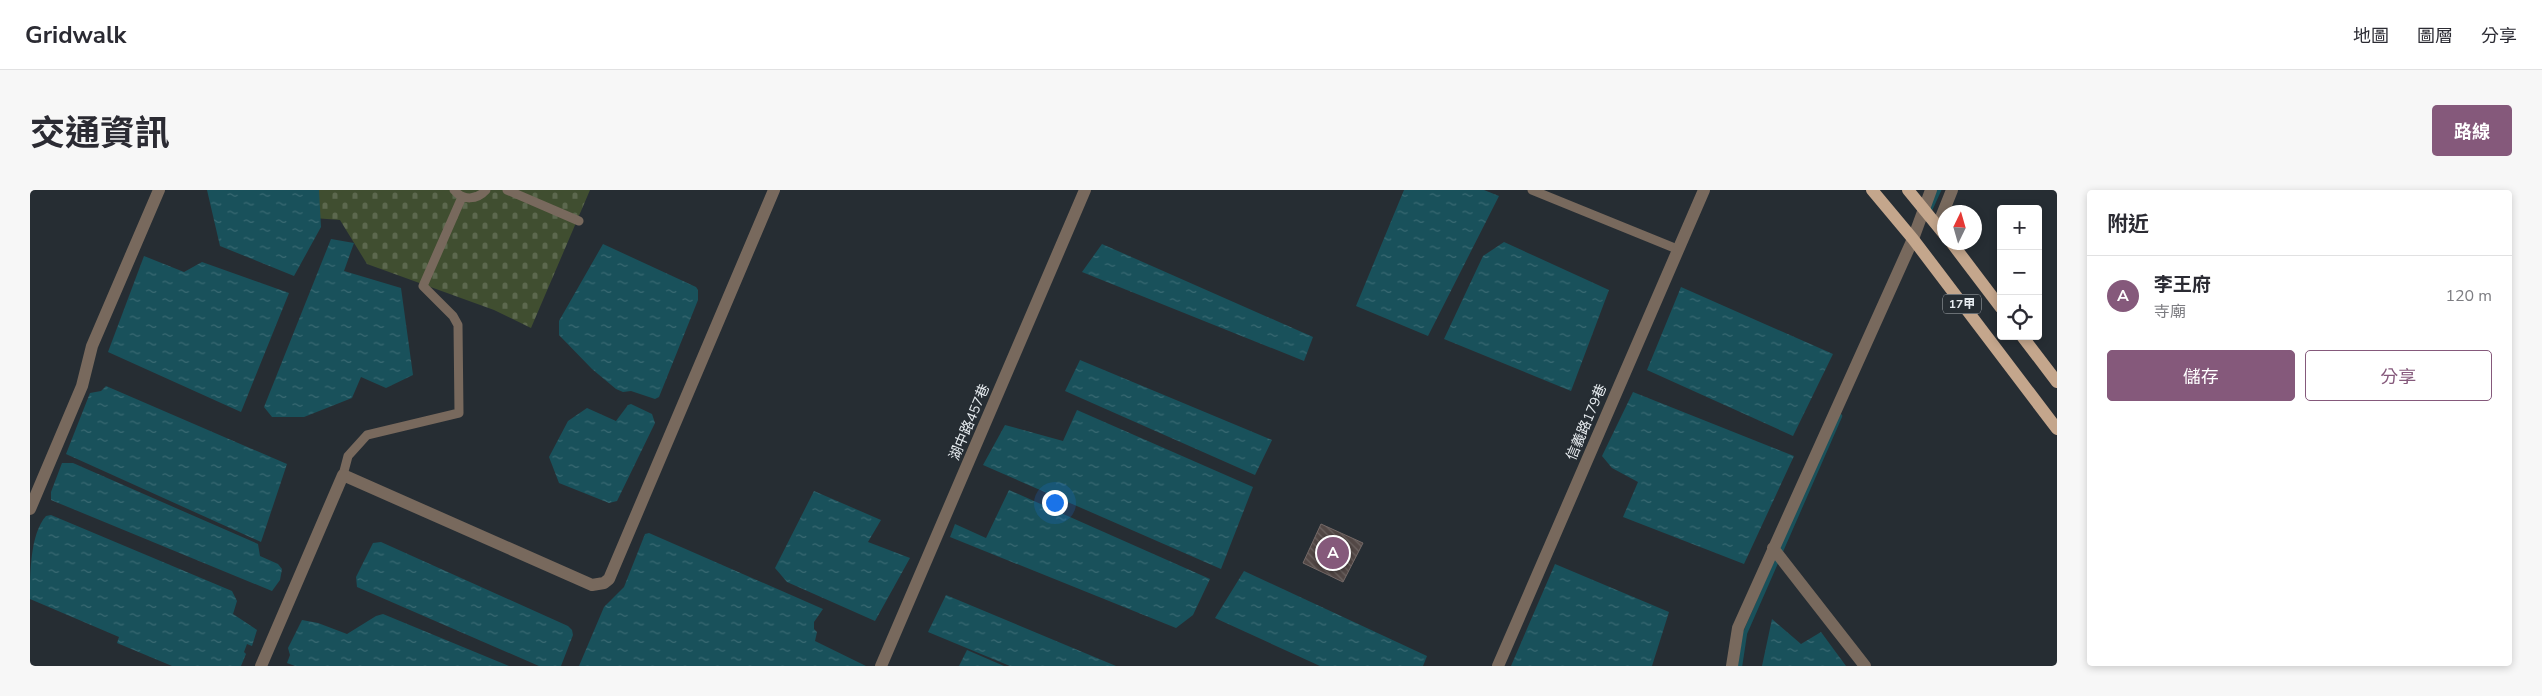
<!DOCTYPE html>
<html lang="zh-TW">
<head>
<meta charset="utf-8">
<style>
	:root { --surface:#fff; --page:#f7f7f7; --text:#2b2b33; --muted:#7c7c81; --line:#e1e1e2; --accent:#85597b }
	body { margin:0; font-family:"Nunito Sans","Noto Sans TC",sans-serif; background:var(--page); color:var(--text) }
	.controls { position:absolute; right:15px; top:15px; display:grid; overflow:hidden; border-radius:5px; box-shadow:0 2px 8px #0003 }
	.controls button { width:45px; height:45px; display:grid; place-items:center; padding:0; border:0; border-bottom:1px solid var(--line); background:var(--surface); color:var(--text); font:25px sans-serif }
	.compass { position:absolute; left:1907px; top:15px; width:45px; height:45px; border-radius:50%; background:var(--surface); box-shadow:0 2px 8px #0003; rotate:5deg }
	.you { position:absolute; left:1024px; top:312px; width:18px; height:18px; margin:-12px; border:4px solid #fff; border-radius:50%; background:#1a73e8; box-shadow:0 0 0 8px #1a73e833 }
	.badge { display:grid; place-items:center; width:32px; height:32px; border-radius:50%; background:var(--accent); color:#fff; font-size:16px; font-weight:700 }
	.pin { position:absolute; translate:-50% -50%; border:2px solid #fff; box-shadow:0 1px 5px #0006 }
	.list { margin:0; padding:0; list-style:none }
	h2 { display:flex; justify-content:space-between; align-items:center; height:65px; margin:0; padding:0 20px; font-size:21px }
	h2 small { font-size:16px; font-weight:400; color:var(--muted) }
	.list li { display:grid; grid-template-columns:32px 1fr auto; gap:15px; align-items:center; box-sizing:border-box; height:80px; padding:0 20px; border-top:1px solid var(--line) }
	.list b { display:block; font-size:19px; white-space:nowrap }
	.list p { margin:0; font-size:16px; white-space:nowrap; color:var(--muted) }
	.list em { font-size:16px; font-style:normal; color:var(--muted) }
	.actions { display:flex; gap:10px; padding:15px 20px }
	.actions a { flex:1; padding:11px 0; border:1px solid var(--accent); border-radius:5px; text-align:center; font-size:18px; color:var(--accent) }
	.actions .main { background:var(--accent); color:#fff }
	.icon { flex:none; width:28px; height:28px; fill:none; stroke:currentColor; stroke-width:2; stroke-linecap:round; stroke-linejoin:round }
	.map { position:relative; flex:none; width:2027px; height:476px; overflow:hidden; border-radius:5px }
	header { display:flex; align-items:center; gap:30px; box-sizing:border-box; height:70px; padding:0 25px; background:var(--surface); border-bottom:1px solid var(--line) }
	header strong { font-size:24px }
	nav { display:flex; gap:28px; margin-inline-start:auto; font-size:18px }
	.intro { display:flex; align-items:center; justify-content:space-between; box-sizing:border-box; height:120px; padding:0 30px }
	h1 { margin:0; font-size:35px }
	.button { padding:12px 22px; border-radius:5px; background:var(--accent); color:#fff; font-size:18px; font-weight:700 }
	main { display:flex; gap:30px; padding:0 30px }
	aside { flex:1; background:var(--surface); border-radius:5px; box-shadow:0 2px 8px #0003 }
	.map>svg:first-child { display:block }
	.cemetery { fill:url(#cemetery-stones) }
	.water { fill:url(#water-ripples) }
	.lines { fill:none; stroke-linecap:round; stroke-linejoin:round }
	.stream { stroke:#19515b; stroke-width:4.5 }
	.building { fill:url(#building-back-hatch); stroke:#746967 }
	.service { stroke:#78695d; stroke-width:9 }
	.minor { stroke:#78695d; stroke-width:12 }
	.primary { stroke:#c4a68c; stroke-width:12 }
	.labels { text-anchor:middle; stroke-width:4; stroke-linejoin:round; paint-order:stroke }
	.shield { fill:#262d33; stroke:#adb3b7; stroke-width:1 }
	.shield-label { font-size:12px; font-weight:bold; fill:#e7ecf0 }
	.street-label { font-size:14px; fill:#e7ecf0; stroke:#262d33 }
</style>
</head>
<body>
<header>
<strong>Gridwalk</strong>
<nav><a>地圖</a><a>圖層</a><a>分享</a></nav>
</header>
<div class="intro"><h1>交通資訊</h1><a class="button">路線</a></div>
<main>
<div class="map">
<svg width="2027" height="476" viewBox="0 0 2027 476">
	<defs>
		<pattern id="cemetery-stones" width="16" height="16" patternUnits="userSpaceOnUse" patternTransform="scale(1.25)"><rect width="16" height="16" fill="#404e30"/><path d="M2 7V4a2 2 0 0 1 4 0v3zM10 15v-3a2 2 0 0 1 4 0v3z" fill="#5c684e"/></pattern>
		<pattern id="water-ripples" width="26" height="14" patternUnits="userSpaceOnUse" patternTransform="scale(1.25)"><rect width="26" height="14" fill="#19515b"/><path d="M2 4q2-2 4 0t4 0M15 11q2-2 4 0t4 0" fill="none" stroke="#3a6a73"/></pattern>
		<pattern id="building-back-hatch" width="6" height="6" patternUnits="userSpaceOnUse" patternTransform="scale(1.25)"><rect width="6" height="6" fill="#534846"/><path d="M-1 5l2 2M0 0l6 6M5-1l2 2" fill="none" stroke="#6c6361"/></pattern>
	</defs>
	<rect width="100%" height="100%" fill="#262d33"/>
	<path class="cemetery" d="M286 0H560L501 138 464 120 337 74 310 30 284 28Z"/>
	<path class="water" d="M177 0H289L291 37 264 86 190 56Z
		M1374 0H1454L1469 6 1398 146 1326 116Z
		M301 49 324 53 314 81 371 98 383 185 356 198 331 187 322 208 274 227H242L234 217Z
		M1474 52 1579 100 1541 201 1414 149 1453 66Z
		M573 54 666 97 668 100V110L629 207 625 209 601 201 593 202 586 199 562 179 529 145V131Z
		M1072 54 1283 147 1274 171 1052 82Z
		M114 66 154 82 172 72 259 103 211 222 78 162Z
		M1651 97 1803 164 1763 246 1617 180Z
		M1050 170 1242 250 1225 285 1035 201Z
		M76 196 257 274 231 352 36 264 60 203 71 201Z
		M1603 202 1764 266 1714 374 1593 327 1608 292 1582 278 1572 266Z
		M601 214 622 224 625 233 587 311 579 313 529 293 519 267 538 231 557 218 586 231 598 215Z
		M1047 220 1223 297 1191 379 953 275 975 235 1033 251Z
		M32 273H43L228 354 230 366 248 374 252 379 250 390 242 401 21 310V302Z
		M979 300 1180 389 1163 425 1146 438 920 347 925 334 956 348Z
		M784 301 851 330 838 352 880 368 845 431 757 392 745 378Z
		M21 325 202 401 207 411 203 424 227 440 222 456 217 454 214 462 216 464 211 476H142L87 453 89 447 0 409C0 384 0 344 16 326Z
		M619 343 793 419 784 432V439L787 442 785 451 836 476H549L574 417 594 397 615 344Z
		M351 352 538 436 542 440 543 445 531 476H509L327 397 326 387 343 353Z
		M1525 374 1639 422 1622 476H1481Z
		M1214 381 1397 466 1393 476H1290L1185 428Z
		M916 405 1086 476H980L898 442Z
		M353 424 479 476H265L257 473 260 465 258 458 272 430 288 433 317 444 346 426Z
		M1742 429 1771 454 1791 442 1816 476H1732Z
		M937 460 974 476H929Z"/>
	<g class="lines">
		<path class="stream" d="M1899 22 1909 0
			M1710 476 1715 443 1810 226"/>
	</g>
	<path class="building" d="M1291 334 1333 353 1313 392 1273 373Z"/>
	<g class="lines">
		<path class="service" d="M424 0C433 11 447 10 456 0
			M477 0 549 31
			M1502 0 1647 59
			M313 285 318 266 337 245 429 223 428 135 423 126 393 96 432 7"/>
		<path class="minor" d="M1908 35 1922 0
			M0 319 52 196 62 156 129 0
			M1743 358 1835 476
			M231 476 313 285 562 395 574 393 579 389 744 0
			M851 476 1055 0
			M1468 476 1674 0
			M1702 476 1708 438 1883 49 1901 0"/>
		<path class="primary" d="M1842 0 1883 49 2027 239
			M1878 0 1914 44
			M1921 52 1971 118
			M1992 146 2027 192"/>
	</g>
	<g class="labels">
		<rect class="shield" x="1913" y="104.5" width="38" height="19" rx="4"/>
		<g class="shield-label">
			<text x="1932" y="118">17甲</text>
		</g>
		<g class="street-label">
			<text transform="translate(939 232) rotate(-67)" y="5">湖中路457巷</text>
			<text transform="translate(1556 232) rotate(-67)" y="5">信義路179巷</text>
		</g>
	</g>
</svg>
<div class="controls">
<button>+</button>
<button>−</button>
<button><svg class="icon" aria-label="locate" viewBox="0 0 24 24"><circle cx="12" cy="12" r="6"/><path d="M12 2v4M12 18v4M2 12h4M18 12h4"/></svg></button>
</div>
<svg class="compass" viewBox="-18 -18 36 36"><path d="M0-13l5 13h-10z" fill="#e53935"/><path d="M0 13l5-13h-10z" fill="#7c7c81"/></svg>
<div class="you"></div>
<div class="pin badge" style="left:1303px;top:363px">A</div>
</div>
<aside>
<h2>附近<small></small></h2>
<ul class="list">
<li><span class="badge">A</span><div><b>李王府</b><p>寺廟</p></div><em>120 m</em></li>
</ul>
<div class="actions"><a class="main">儲存</a><a>分享</a></div>
</aside>
</main>
</body>
</html>
